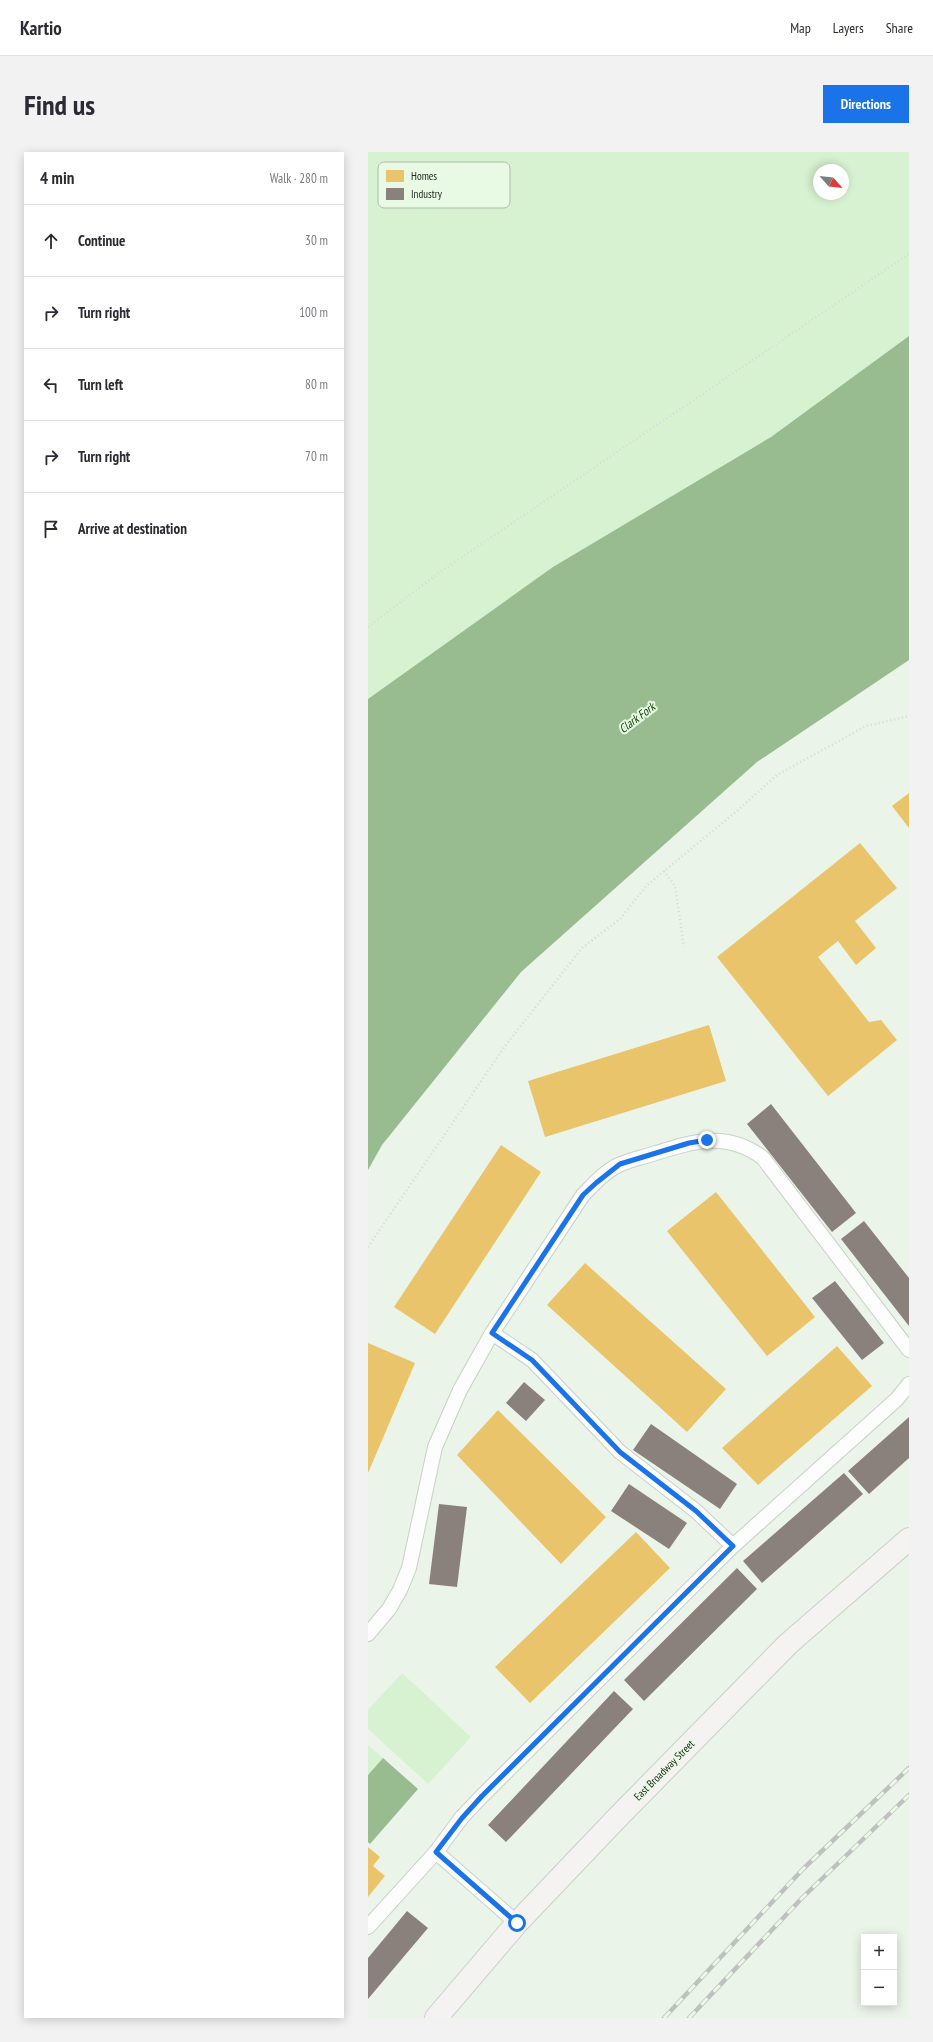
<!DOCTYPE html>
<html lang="en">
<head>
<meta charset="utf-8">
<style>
	:root { --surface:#fff; --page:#f2f2f3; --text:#2b2b33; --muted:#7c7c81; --line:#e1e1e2; --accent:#1a73e8 }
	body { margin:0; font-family:"PT Sans Narrow",sans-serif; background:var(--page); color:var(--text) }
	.controls { position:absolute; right:12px; bottom:12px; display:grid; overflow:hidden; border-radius:0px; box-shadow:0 2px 10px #0003 }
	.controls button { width:36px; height:36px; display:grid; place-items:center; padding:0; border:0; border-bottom:1px solid var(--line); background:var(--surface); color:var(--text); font:20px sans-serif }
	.compass { position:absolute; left:445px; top:12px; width:36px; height:36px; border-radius:50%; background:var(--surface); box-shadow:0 2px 10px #0003; rotate:117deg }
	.stop { position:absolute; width:12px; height:12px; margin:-9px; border:3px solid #1a73e8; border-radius:50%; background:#fff }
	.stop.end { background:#1a73e8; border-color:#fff; box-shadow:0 1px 4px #0008 }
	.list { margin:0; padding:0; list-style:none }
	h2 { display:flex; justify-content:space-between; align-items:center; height:52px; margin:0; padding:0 16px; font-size:17px }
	h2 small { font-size:13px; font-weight:400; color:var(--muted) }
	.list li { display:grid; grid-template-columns:26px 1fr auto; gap:12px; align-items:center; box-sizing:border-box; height:72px; padding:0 16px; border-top:1px solid var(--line) }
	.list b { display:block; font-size:15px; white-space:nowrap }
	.list em { font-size:13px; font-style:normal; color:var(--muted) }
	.icon { flex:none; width:22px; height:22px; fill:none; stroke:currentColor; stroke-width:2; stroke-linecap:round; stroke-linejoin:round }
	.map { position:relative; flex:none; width:541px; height:1866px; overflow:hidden; border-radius:0px }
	header { display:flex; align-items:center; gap:24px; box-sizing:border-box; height:56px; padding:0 20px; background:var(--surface); border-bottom:1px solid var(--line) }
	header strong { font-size:19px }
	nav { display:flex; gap:22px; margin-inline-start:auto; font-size:14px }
	.intro { display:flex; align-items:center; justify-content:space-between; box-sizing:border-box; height:96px; padding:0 24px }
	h1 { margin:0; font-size:28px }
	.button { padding:10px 18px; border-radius:0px; background:var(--accent); color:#fff; font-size:14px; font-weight:700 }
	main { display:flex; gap:24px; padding:0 24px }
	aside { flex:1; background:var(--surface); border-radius:0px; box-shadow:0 2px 10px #0003 }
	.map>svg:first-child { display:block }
	.green { fill:#d7f2d0; fill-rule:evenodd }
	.water { fill:#98bb90 }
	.homes { fill:#e9c46a }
	.industry { fill:#8a817c }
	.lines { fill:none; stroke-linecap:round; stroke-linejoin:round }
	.lane-casing { stroke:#c9d0c7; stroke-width:16 }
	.secondary-casing { stroke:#c9d0c7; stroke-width:24 }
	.path { stroke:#d7dad7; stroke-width:2.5; stroke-dasharray:1 3; stroke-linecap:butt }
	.lane { stroke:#fcfdfc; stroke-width:14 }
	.secondary { stroke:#f5f3f2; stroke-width:22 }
	.rail-casing { stroke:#bec1be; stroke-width:4.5 }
	.rail { stroke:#e8f9e4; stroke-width:3; stroke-dasharray:9; stroke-linecap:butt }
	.route { stroke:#1a73e8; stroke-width:5 }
	.labels { text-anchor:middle; stroke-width:4; stroke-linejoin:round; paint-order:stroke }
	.street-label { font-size:11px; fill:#252b24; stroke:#e8f9e4 }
	.water-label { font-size:12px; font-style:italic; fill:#0f3d00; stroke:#e8f9e4 }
	.key { fill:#e8f9e4; stroke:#aebbaa; stroke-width:1 }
	.key-label { font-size:11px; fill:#252b24 }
</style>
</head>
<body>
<header>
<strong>Kartio</strong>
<nav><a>Map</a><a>Layers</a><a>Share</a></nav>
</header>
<div class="intro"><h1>Find us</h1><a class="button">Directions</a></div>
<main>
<aside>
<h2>4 min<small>Walk · 280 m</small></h2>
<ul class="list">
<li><svg class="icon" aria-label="ahead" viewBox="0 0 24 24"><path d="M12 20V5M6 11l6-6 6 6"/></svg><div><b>Continue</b></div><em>30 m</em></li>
<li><svg class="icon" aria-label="right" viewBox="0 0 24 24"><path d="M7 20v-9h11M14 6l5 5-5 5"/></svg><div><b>Turn right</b></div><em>100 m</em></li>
<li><svg class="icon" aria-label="left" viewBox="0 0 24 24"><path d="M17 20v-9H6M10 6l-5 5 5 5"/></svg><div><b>Turn left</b></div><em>80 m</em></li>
<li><svg class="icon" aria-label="right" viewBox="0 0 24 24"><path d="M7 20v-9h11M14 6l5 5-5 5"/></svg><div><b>Turn right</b></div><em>70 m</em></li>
<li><svg class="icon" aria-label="arrive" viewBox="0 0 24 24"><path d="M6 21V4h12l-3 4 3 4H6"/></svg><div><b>Arrive at destination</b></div></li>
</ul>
</aside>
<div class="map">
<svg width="541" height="1866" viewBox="0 0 541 1866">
	<rect width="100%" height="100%" fill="#ebf4e9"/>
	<path class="green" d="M0 0H541V184L403 285 185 415 0 547ZM451 18H475V42H451Z
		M34 1521 103 1585 60 1632 0 1577V1558Z
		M0 1593 15 1606 0 1623Z"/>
	<path class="water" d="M541 184V508L389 610 153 820 14 993 0 1018V547L185 415 403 285Z
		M15 1606 50 1637 2 1692 0 1690V1623Z"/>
	<path class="homes" d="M541 641V676L524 654Z
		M492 691 529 736 487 769 508 796 488 813 470 789 450 805 501 870 513 868 529 888 460 944 349 805Z
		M341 873 358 929 177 985 160 929Z
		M133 993 173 1020 67 1182 26 1155Z
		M348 1040 447 1165 399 1204 299 1079Z
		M217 1111 358 1237 319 1280 179 1153Z
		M0 1191 47 1211 0 1321Z
		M469 1194 504 1234 390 1333 354 1296Z
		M130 1258 238 1365 193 1412 89 1303Z
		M268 1380 302 1416 162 1551 127 1515Z
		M0 1695 12 1705 5 1714 17 1724 0 1745Z"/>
	<path class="industry" d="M403 952 488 1061 464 1080 379 972Z
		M496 1069 541 1126V1174L473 1087Z
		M467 1129 516 1191 494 1208 444 1146Z
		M156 1230 177 1248 158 1269 138 1251Z
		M541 1265V1306L501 1342 480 1319Z
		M283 1272 369 1332 352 1357 265 1298Z
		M476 1321 495 1342 394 1431 375 1409Z
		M261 1332 319 1371 301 1397 243 1359Z
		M71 1352 99 1355 89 1435 61 1432Z
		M369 1416 389 1437 276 1549 256 1528Z
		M246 1539 265 1557 138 1690 120 1673Z
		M39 1759 60 1776 0 1847V1806Z"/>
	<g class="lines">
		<defs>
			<path id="lane" d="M124 1181 164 1208 252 1300 328 1359 365 1394
				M0 1482 21 1457 32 1438 41 1416 67 1295 92 1238 124 1181 215 1043C226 1032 238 1018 253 1012 264 1007 276 1005 288 1001 327 989 359 979 395 1006L541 1198
				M68 1700 149 1771
				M0 1775 68 1700 94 1665 114 1644 365 1394 529 1247 541 1232"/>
			<path id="secondary" d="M68 1866 149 1771 249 1666 420 1492 541 1387"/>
		</defs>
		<use href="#lane" class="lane-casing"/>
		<use href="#secondary" class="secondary-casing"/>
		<path class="path" d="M0 475 72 420 541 102
			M296 719 307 734 316 795
			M0 1095 137 894 214 796 252 767 278 734 369 659 409 623 498 574 541 564"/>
		<use href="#lane" class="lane"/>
		<use href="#secondary" class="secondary"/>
		<defs>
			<path id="rail" d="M296 1866 435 1717 541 1616
				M321 1866 434 1746 541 1643"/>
		</defs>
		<use href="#rail" class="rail-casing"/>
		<use href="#rail" class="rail"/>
	</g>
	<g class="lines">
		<path class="route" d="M149 1771 68 1700 94 1666 114 1644 365 1394 328 1359 252 1300 164 1208 124 1181 215 1043 228 1031 252 1012 321 991 339 988"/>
	</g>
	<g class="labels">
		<g class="street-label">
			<text transform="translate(296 1618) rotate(-45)" y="4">East Broadway Street</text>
		</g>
		<g class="water-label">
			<text transform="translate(269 566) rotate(-37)" y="4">Clark Fork</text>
		</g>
	</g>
	<rect x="10" y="10" width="132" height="46" rx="6" class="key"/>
	<rect x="18" y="18" width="18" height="12" fill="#e9c46a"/>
	<rect x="18" y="36" width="18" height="12" fill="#8a817c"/>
	<g class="key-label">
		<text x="43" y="28">Homes</text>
		<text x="43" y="46">Industry</text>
	</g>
</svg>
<div class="controls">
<button>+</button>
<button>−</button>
</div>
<svg class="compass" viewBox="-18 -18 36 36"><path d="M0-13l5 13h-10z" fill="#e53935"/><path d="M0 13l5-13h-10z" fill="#7c7c81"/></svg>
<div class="stop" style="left:149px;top:1771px"></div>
<div class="stop end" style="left:339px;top:988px"></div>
</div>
</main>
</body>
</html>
